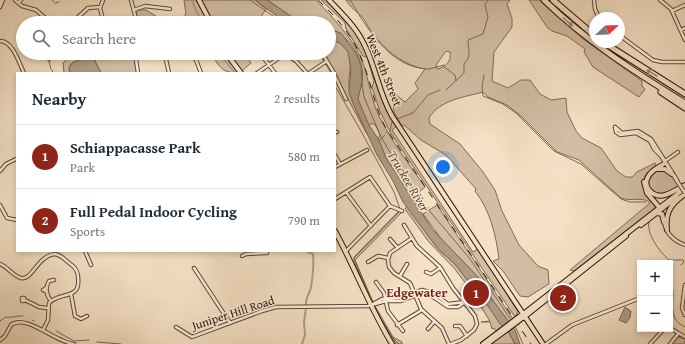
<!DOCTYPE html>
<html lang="en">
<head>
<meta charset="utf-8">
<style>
	:root { --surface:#fff; --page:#f6f6f7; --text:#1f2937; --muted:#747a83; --line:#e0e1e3; --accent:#8f2418 }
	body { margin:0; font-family:"Gentium Book Plus",serif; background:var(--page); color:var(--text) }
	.controls { position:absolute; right:12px; bottom:12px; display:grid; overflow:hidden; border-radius:0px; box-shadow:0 2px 6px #0003 }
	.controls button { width:36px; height:36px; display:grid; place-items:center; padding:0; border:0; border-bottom:1px solid var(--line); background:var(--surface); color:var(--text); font:20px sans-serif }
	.compass { position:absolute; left:589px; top:12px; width:36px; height:36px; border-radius:50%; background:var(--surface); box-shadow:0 2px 6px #0003; rotate:67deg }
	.you { position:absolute; left:443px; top:167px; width:14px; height:14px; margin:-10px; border:3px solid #fff; border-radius:50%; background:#1a73e8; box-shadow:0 0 0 6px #1a73e833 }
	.badge { display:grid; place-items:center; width:26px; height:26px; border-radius:50%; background:var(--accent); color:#fff; font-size:13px; font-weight:700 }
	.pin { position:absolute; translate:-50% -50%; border:2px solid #fff; box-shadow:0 1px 4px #0006 }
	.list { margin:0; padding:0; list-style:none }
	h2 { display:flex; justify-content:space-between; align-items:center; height:52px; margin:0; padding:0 16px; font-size:17px }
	h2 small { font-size:13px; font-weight:400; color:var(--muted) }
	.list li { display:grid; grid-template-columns:26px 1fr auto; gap:12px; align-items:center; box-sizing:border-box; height:64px; padding:0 16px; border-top:1px solid var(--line) }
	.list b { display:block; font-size:15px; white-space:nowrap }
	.list p { margin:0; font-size:13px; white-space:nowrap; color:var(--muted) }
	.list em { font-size:13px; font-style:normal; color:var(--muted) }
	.icon { flex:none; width:22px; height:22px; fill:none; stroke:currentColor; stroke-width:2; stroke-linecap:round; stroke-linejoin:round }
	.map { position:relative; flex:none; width:685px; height:344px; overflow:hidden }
	.search { position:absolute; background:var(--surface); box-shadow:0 2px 6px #0003; left:16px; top:16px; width:320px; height:44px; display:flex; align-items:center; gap:10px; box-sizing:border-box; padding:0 14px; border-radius:22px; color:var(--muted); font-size:15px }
	.panel { position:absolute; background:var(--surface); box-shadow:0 2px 6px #0003; left:16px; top:72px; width:320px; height:180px; border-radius:0px }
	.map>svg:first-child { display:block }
	.green { fill:#d3bea4; stroke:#7f6a54; fill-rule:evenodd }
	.water { fill:#b09c84; stroke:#7b6651 }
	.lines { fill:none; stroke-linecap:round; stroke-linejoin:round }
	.stream { stroke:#7b6651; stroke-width:1 }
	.canal { stroke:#b09c84; stroke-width:2 }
	.minor-casing { stroke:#5e4835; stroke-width:4.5 }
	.major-casing { stroke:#2b1505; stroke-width:6 }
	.highway-casing { stroke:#2b1505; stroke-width:7 }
	.minor { stroke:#f8ecd9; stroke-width:2.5 }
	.major { stroke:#f5e1c5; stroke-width:4 }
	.highway { stroke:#f5e1c5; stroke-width:5 }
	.rail { stroke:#2b1505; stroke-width:1; stroke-dasharray:7 7; stroke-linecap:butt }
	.minor-bridge-casing { stroke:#5e4835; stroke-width:4.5; stroke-linecap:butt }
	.major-bridge-casing { stroke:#2b1505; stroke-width:6; stroke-linecap:butt }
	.minor-bridge { stroke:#f8ecd9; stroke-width:2.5 }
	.major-bridge { stroke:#f5e1c5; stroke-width:4 }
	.oneway { stroke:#9a856f }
	.labels { text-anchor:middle; stroke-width:3; stroke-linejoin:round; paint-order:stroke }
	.street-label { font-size:12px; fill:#2b1505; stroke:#f8ecd9 }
	.water-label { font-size:13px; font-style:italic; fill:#604b38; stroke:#f8ecd9 }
	.neighbourhood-label { font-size:13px; font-weight:bold; fill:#7a1f14; stroke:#f8ecd9 }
</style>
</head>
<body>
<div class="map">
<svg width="685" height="344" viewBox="0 0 685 344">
	<rect width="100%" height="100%" fill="#f5e1c5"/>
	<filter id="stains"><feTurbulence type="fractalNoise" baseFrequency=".005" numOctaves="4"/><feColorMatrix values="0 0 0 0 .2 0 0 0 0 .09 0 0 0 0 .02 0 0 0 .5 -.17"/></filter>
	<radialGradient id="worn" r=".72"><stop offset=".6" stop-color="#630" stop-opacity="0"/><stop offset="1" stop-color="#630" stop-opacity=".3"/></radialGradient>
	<path class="green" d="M184 0H196L209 23H179L186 14Z
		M201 0H255L266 9 257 23H213Z
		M267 0H316C334 19 354 39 363 63 369 81 371 99 379 116 391 141 409 164 425 187L419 192 423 199 415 204 386 158 378 139 380 135 376 126 372 123 369 126C365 118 357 106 358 97 358 92 361 87 362 82 366 61 349 34 329 29V23H301Z
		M321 0H327L355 32 363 44 379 92 397 126 392 130 473 252 478 249 518 312 515 317 390 132 379 109 372 87 374 81 367 57 363 56 346 29 345 23Z
		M346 0H510L507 4 512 18V27L494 52 492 81 508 88 521 80H530L540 94 551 100 566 98 567 112 576 131 582 138 601 148 617 171 626 177H632L637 172 655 163 656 165C636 178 643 189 655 204V208L574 271 570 270 650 203C644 196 630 202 621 198L579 160 557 152 522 117 507 105 488 97 483 92C465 97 439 100 429 118L430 124 460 144 483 172 495 190 502 211 519 245 538 266 548 270 549 284 528 297 520 296 503 271 493 261 499 259C496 235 490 210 475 191L476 189 446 155 421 140 404 125 402 126 394 112 391 91 405 102 418 89 415 83 425 69C403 65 386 51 372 33 368 27 364 17 358 13 353 9 350 6 346 0ZM446 51 450 52C452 61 446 67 437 69L436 65Z
		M529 0H539L582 38 642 81V86L645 89 639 97 593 67 584 52 585 49 567 36 552 31 547 27Z
		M138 10H146L167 23H148L146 20 137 17 136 11Z
		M329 38C364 47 344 74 350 93 354 107 361 120 367 134L323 53H329Z
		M77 53H103L105 58 109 60 114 58 117 53H133L137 73H101L94 59 89 56 71 64 69 68 70 73H64L63 63 70 56Z
		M212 53H224L238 73C223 73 218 67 212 53Z
		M228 53H244L251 63 242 71Z
		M663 170 671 175 679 187 666 194 653 193 648 186 649 177 655 171Z
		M437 205 513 319 509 322 485 290 478 277 442 240 423 214Z
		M407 206 438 249 455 264 471 285 476 288 503 326 496 331 494 328 492 329 490 322H481L490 321 476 299H472L466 303 465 301 472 296 473 293 454 268 429 242 405 209Z
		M399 211 402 212 355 260 373 302 371 301 354 261V257Z
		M375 306 393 337 402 342V344H396L375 309Z
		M508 331 515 344H492L491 343Z
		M678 337 685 339V344H672Z"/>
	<path class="water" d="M255 0H267L301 23H286Z
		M329 29 341 33 357 55 361 66 362 82 358 99 369 125 379 140 386 158 432 229 478 277 485 290 515 330 520 344H515L509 333 500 324 480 294 471 285 455 264 438 249 403 202 393 181 377 155 353 103 349 92 351 69 348 52 341 44 329 38Z
		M45 53H57L49 62 45 57Z
		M88 56 94 59 101 73H70L69 68 72 63Z
		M625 307 631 311 630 318 626 323 619 320Z"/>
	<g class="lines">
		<path class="stream" d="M52 0 54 2
			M250 0 283 23
			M350 0C354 5 357 12 361 18 377 42 397 68 428 69
			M55 3 59 2
			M319 53 331 73
			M49 62 51 69
			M443 66 455 75 456 81
			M429 69 444 65
			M52 70 53 73
			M484 75 482 87 483 96 503 104 516 113 554 151 581 164 621 199 630 202H646
			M362 83 364 97 381 137 407 181 421 200
			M335 86 361 131 394 192 400 209
			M446 90 464 73V64C472 56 468 50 468 40L483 34 488 17 485 5 488 0
			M397 119 413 113 428 95 440 90
			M390 131 392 122
			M386 133 387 132
			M379 141 385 135
			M422 202 470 259 511 320
			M649 222C646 234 660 252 669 260H683L684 262 681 265
			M673 290C674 304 668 320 685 327
			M371 300 354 258 400 211
			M375 309 392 337 399 344
			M32 320 34 321
			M0 321 6 317C12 318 20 315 23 316
			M515 326 523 344
			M56 331 74 341 89 340
			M97 342 121 344"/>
		<path class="canal" d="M192 0 196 11 204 23
			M219 53 235 73
			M425 210 428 208
			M306 251 313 254C314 265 313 275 311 287 310 294 305 297 306 305
			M302 344 305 335 304 322 306 308"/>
		<defs>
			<path id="minor" d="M15 0 22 6 36 10 51 23
				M131 0 137 23
				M594 0 595 9 599 18
				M660 0 671 9 685 40
				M0 2 1 0
				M18 3 21 0
				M0 7 3 0
				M134 10 145 6 170 9
				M672 11 685 5
				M102 16 100 8 103 0
				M63 23 76 19 88 8 100 7
				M270 23 273 19
				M681 30 685 28
				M619 35 653 60 662 62H685
				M0 41C13 41 19 63 24 73
				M135 53 138 73
				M162 53 168 55 191 54 196 60 201 73
				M260 53 275 73
				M322 53 334 73
				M165 55 169 73
				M257 73 285 54 296 61 307 73
				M309 73 327 61
				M335 76 346 99
				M615 127 616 132 620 135 636 133 650 141 654 149 661 156 677 181
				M615 127 622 133 638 131 651 139 677 180
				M335 133 337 132
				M335 155 340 164
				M665 161 678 152
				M335 167 367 150
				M0 171 6 164 16 159
				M346 192 371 226
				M335 199 370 177 390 206 402 211
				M0 205 7 218 17 220
				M664 222C666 233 674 241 685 245
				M404 225 417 246 440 267 453 288 475 316 477 324 474 330 461 340 451 344
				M412 238 390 253 388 260 389 267 394 273 410 283 421 309 442 328 449 344
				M390 239 397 247
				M85 251 91 265
				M346 251 390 206
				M242 256 246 254 267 253V251
				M368 262 378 256 388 258
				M0 264C8 267 13 276 21 278 32 281 37 256 55 254 62 255 67 262 73 266 76 269 78 272 78 277 81 301 60 291 49 303L48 320 43 330
				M194 268 230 323
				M426 272 431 274 440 268
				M400 276 407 264
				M376 282 384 293 388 311 403 331
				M685 285 682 308 685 315
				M46 288 43 290 47 292
				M71 294 75 316 81 319 87 316
				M22 298H24V301H22Z
				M25 300 39 307 47 308
				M51 301C46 295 45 287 49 281L54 280
				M371 305 382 299 399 298 422 290 433 293 448 304 465 302
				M397 325 422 310
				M455 326H460L467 336
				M176 327 192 337 262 311 276 307 368 306 386 301H401L422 293 430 295 448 307H458L465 302
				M670 328 685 337
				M428 329 434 322
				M0 340 5 336 11 325C26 313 56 343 74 344
				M546 344 572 325 640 298
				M650 344 664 329
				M670 344 678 334"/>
			<path id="major" d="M199 0 211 23
				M329 0C342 14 356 27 364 44 376 67 378 91 392 116L543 344
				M226 53 241 73
				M665 163C660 167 651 170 648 177 642 188 654 198 665 195 672 193 679 188 685 185
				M657 169H665L672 174
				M644 182 647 193 659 207
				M657 213 662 214 664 222
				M641 225 677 197
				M667 230C665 212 671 204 685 194
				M335 231C355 268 370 308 392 344
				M522 315 685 188
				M523 318 626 236
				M483 344 507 326
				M487 344 509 328"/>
			<path id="highway" d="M544 0C586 41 635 72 685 103
				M553 0 595 36
				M603 42 685 94
				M661 92 685 108"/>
		</defs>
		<use href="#minor" class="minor-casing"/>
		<use href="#major" class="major-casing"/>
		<use href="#highway" class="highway-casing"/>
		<use href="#minor" class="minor"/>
		<use href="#major" class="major"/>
		<use href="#highway" class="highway"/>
		<path class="rail" d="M318 0C336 17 354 37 362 60 372 84 374 108 387 130L531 344"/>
		<defs>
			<path id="minor-bridge" d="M677 181 685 193"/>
			<path id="major-bridge" d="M507 326 520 316
				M509 328 521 319"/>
		</defs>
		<use href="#minor-bridge" class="minor-bridge-casing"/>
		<use href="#major-bridge" class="major-bridge-casing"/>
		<use href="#minor-bridge" class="minor-bridge"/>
		<use href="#major-bridge" class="major-bridge"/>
	</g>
	<defs><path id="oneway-shaft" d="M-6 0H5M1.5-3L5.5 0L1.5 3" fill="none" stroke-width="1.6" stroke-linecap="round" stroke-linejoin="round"/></defs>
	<g class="oneway">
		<use href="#oneway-shaft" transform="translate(568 22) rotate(42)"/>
		<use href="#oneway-shaft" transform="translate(652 73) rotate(-149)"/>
	</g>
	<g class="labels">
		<g class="street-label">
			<text transform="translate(384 70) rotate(68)" y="4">West 4th Street</text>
			<text transform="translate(233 313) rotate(-18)" y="4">Juniper Hill Road</text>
		</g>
		<g class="water-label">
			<text transform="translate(409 181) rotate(59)" y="5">Truckee River</text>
		</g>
		<g class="neighbourhood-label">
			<text x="417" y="297">Edgewater</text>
		</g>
	</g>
	<rect width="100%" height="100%" filter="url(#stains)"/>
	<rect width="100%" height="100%" fill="url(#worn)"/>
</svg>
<div class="controls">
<button>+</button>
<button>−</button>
</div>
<svg class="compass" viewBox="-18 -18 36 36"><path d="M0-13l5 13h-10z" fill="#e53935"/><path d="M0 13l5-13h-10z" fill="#747a83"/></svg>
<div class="you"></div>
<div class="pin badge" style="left:476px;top:293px">1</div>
<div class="pin badge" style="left:563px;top:298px">2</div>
<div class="search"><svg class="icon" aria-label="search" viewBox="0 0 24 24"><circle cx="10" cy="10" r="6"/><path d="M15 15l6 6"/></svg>Search here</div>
<section class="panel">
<h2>Nearby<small>2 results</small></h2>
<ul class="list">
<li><span class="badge">1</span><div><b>Schiappacasse Park</b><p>Park</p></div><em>580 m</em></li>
<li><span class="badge">2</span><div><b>Full Pedal Indoor Cycling</b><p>Sports</p></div><em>790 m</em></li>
</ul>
</section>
</div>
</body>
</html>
